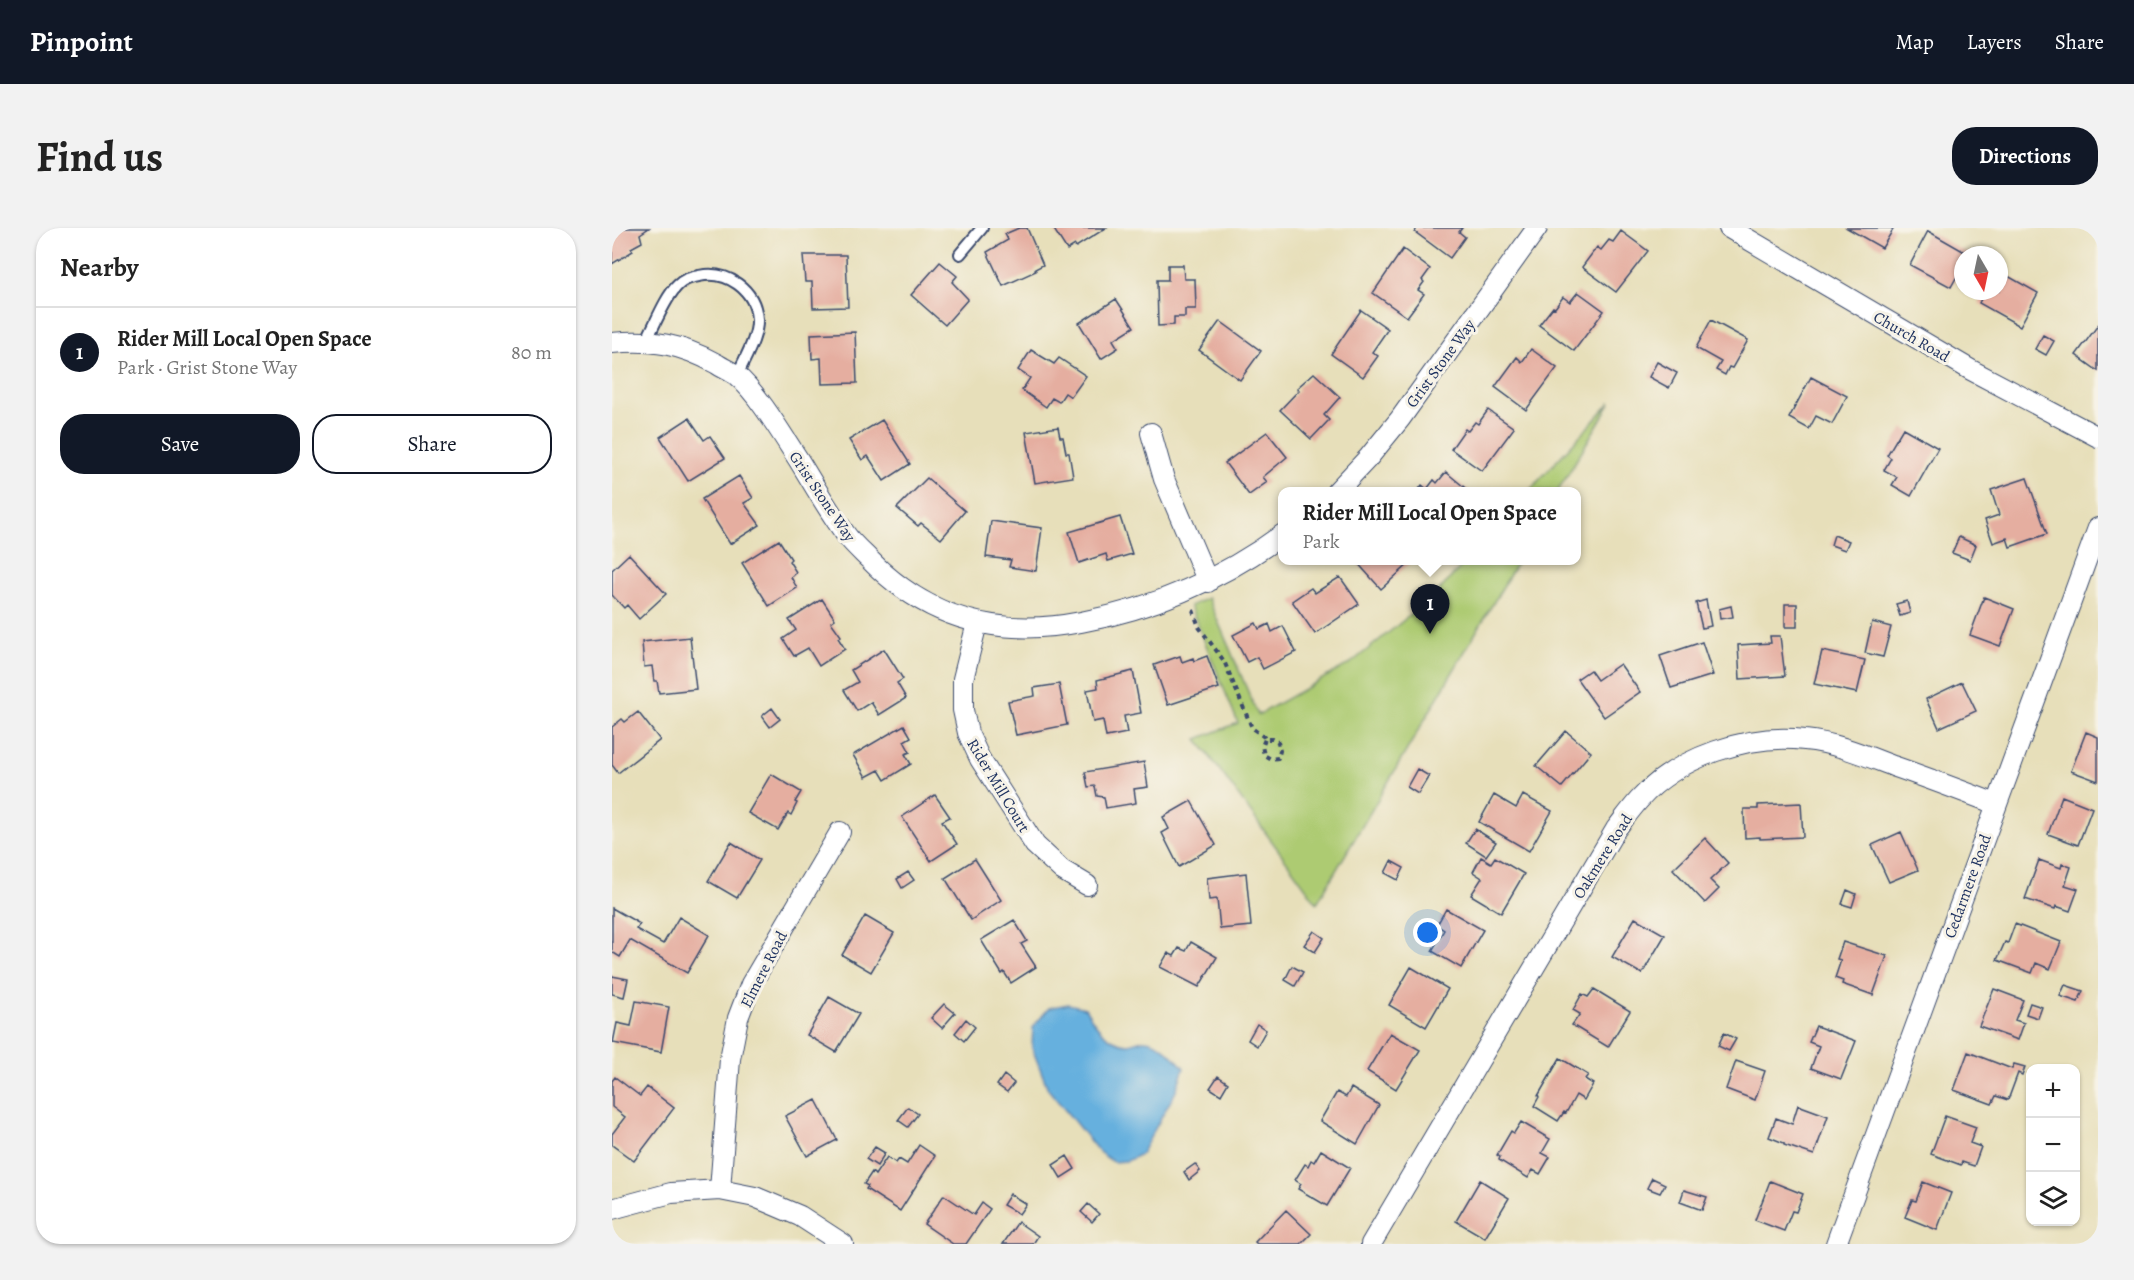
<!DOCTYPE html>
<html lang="en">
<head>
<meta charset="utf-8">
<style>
	:root { --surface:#fff; --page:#f2f2f2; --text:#222; --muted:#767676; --line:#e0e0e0; --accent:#111827 }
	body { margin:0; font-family:Alegreya,serif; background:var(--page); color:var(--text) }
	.controls { position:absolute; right:18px; bottom:18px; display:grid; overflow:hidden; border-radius:12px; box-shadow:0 2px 4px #0004 }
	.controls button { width:54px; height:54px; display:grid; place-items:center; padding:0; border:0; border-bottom:2px solid var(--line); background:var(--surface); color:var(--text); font:30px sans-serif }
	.compass { position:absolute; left:1342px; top:18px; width:54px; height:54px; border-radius:50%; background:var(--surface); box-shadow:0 2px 4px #0004; rotate:171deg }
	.you { position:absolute; left:816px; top:705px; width:21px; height:21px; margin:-15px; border:4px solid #fff; border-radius:50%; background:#1a73e8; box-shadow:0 0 0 9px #1a73e833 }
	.badge { display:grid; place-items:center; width:39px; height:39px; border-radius:50%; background:var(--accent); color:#fff; font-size:20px; font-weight:700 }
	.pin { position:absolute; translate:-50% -50px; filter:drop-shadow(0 2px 3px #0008) }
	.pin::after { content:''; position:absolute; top:32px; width:21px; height:18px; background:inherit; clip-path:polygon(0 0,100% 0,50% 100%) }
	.popup { position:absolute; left:666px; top:259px; width:303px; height:78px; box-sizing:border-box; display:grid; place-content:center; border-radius:12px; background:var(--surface); filter:drop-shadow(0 2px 4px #0005); font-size:20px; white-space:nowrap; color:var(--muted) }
	.popup b { font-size:22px; color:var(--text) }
	.popup::after { content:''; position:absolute; left:50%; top:100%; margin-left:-12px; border:12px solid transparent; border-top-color:var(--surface) }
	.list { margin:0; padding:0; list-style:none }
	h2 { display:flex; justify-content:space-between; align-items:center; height:78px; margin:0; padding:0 24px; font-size:26px }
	h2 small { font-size:20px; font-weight:400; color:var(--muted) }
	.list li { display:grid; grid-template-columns:39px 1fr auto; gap:18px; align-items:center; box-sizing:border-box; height:90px; padding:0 24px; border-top:2px solid var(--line) }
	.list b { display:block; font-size:22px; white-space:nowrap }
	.list p { margin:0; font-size:20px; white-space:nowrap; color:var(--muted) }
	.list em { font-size:20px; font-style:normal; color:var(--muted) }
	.actions { display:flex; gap:12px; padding:18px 24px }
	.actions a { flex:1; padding:14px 0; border:2px solid var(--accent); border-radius:24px; text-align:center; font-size:21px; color:var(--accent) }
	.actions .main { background:var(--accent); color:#fff }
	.icon { flex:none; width:33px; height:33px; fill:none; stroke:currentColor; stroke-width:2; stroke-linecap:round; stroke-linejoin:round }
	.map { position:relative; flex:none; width:1486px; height:1016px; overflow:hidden; border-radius:24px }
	header { display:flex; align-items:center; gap:36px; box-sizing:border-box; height:84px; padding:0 30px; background:var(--accent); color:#fff }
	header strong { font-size:28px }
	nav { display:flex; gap:33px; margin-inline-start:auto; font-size:21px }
	.intro { display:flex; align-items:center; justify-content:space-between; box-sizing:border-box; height:144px; padding:0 36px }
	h1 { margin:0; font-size:42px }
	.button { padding:15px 27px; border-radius:24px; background:var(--accent); color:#fff; font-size:21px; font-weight:700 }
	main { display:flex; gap:36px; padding:0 36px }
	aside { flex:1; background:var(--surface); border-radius:24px; box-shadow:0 2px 4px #0004 }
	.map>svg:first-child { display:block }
	.green { fill:#adcb72; stroke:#647d68; stroke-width:1.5 }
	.water { fill:#66b0de; stroke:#40709e; stroke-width:1.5 }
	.building { fill:#e5aea0 }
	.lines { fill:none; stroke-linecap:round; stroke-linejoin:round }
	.service-casing { stroke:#3a496c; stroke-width:14 }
	.minor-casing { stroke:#3a496c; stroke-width:22 }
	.path { stroke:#3a496c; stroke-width:4; stroke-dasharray:4.5 4.5; stroke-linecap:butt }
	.service { stroke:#fff; stroke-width:10 }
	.minor { stroke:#fff; stroke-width:20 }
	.labels { text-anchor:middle; stroke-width:6; stroke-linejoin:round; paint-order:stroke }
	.street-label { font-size:16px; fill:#1b2f5e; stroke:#f7f3e8 }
</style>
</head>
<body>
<header>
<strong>Pinpoint</strong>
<nav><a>Map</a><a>Layers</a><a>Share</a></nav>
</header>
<div class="intro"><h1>Find us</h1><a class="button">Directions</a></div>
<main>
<aside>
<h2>Nearby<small></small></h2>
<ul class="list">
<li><span class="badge">1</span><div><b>Rider Mill Local Open Space</b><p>Park · Grist Stone Way</p></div><em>80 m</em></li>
</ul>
<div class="actions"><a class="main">Save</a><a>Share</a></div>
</aside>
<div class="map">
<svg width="1486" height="1016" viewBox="0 0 1486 1016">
	<rect width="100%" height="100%" fill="#f7f3e8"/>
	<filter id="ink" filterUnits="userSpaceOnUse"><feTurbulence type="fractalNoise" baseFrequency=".0167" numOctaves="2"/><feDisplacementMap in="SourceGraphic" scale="12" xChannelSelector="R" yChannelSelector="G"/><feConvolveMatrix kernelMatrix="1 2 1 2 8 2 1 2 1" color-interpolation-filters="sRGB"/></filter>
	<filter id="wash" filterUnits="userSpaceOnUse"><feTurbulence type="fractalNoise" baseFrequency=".008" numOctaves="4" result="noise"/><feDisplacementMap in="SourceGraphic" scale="24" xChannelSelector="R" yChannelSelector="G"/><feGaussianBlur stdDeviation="1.35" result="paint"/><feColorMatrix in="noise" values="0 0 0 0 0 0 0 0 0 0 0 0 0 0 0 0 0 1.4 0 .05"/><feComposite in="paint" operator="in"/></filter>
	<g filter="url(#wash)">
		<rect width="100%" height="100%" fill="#e7dfba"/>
		<path class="green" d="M999 174 946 263H917Z
			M854 333H906L705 675 585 511 626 495 578 378 596 370 646 487 739 435 824 366Z"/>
		<path class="water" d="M456 776 473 780C483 797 494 814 515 816 521 816 528 811 534 812 548 813 564 830 572 840L563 865 529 926 515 933 501 934 487 924 436 861 420 820 421 799 437 780Z"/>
		<g id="blocks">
			<path class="building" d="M0 0H37L28 6 30 14 19 20 21 23 0 36Z
				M407 0H415L431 37 423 41 424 43 391 58 375 24 396 12 393 6Z
				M441 0H494L464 19 463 17 455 22Z
				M805 0H850L847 4 853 9 838 30 803 4Z
				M1235 0H1282L1270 20Z
				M1009 3 1036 23 1004 64 970 39 985 19 989 22 997 12 1001 14Z
				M1316 3 1358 27H1351V37L1339 59 1298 37Z
				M791 21 818 41 810 52 812 54 806 62 812 66 795 89 761 65Z
				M191 27H234L236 79 201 80 200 54H193Z
				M328 34 345 48 340 54 356 71 333 97 299 67Z
				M556 37H571L572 51H583L584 81H573V89H562V97L546 98 545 52H556Z
				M1387 43 1426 65 1408 98 1367 75 1373 63H1387Z
				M966 64 992 83 962 123 927 97 941 79 943 80 951 69 958 74Z
				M504 71 522 99 501 112 506 120 489 131 467 95Z
				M749 82 776 101 760 124 766 128 751 149 719 126Z
				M1099 92 1136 112 1120 140 1117 139 1113 147 1104 142 1109 134 1084 120Z
				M608 93 649 123 628 152 587 122Z
				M1486 97V143L1464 127Z
				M243 104 245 155 210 156 209 130 200 131 199 106Z
				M1431 107 1442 113 1434 127 1423 121Z
				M919 121 945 140 914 182 883 159 905 129 910 134Z
				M419 122 442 136 447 130 474 148 459 169 453 165 447 174 440 170 434 179 410 162 418 150 406 142Z
				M1045 134 1065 145 1057 160 1037 149Z
				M702 145 728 169 712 187 717 192 699 211 668 182 687 162 685 160Z
				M1199 149 1235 168 1220 196 1204 188 1197 201 1177 190Z
				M876 182 902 200 870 243 839 221 853 201 856 203 863 194 866 196Z
				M77 190 92 212 98 208 113 230 76 253 48 209Z
				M270 192 298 236 272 253 256 228 250 232 237 212Z
				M446 199 448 209H451L454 225H457L461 249 423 255 414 204Z
				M1291 200 1326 220 1299 268 1280 257 1285 249 1272 242 1279 230 1275 227Z
				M655 204 675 229 651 249 655 254 637 267 613 235Z
				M834 244 858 264H805L810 257 815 261 822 252 825 255Z
				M127 248 141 270 132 275 148 297 118 316 90 271Z
				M315 250 353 283 329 311 309 295 306 298 285 280Z
				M1415 250 1435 306 1398 319 1395 310 1381 315 1373 292 1387 287 1379 262Z
				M508 289 520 326 496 333 494 326 467 335 457 304Z
				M379 293 430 300 424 343 397 339 399 332 374 329Z
				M1222 307 1237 313 1233 322 1219 317Z
				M1347 309 1364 317 1358 332 1340 325Z
				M167 312 179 331 177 333 184 344 179 349 185 360 157 378 130 335Z
				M17 326 54 366 27 391 15 377 12 380 0 367V342Z
				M743 332H798L799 334 769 361Z
				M728 349 747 376 703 406 680 373 699 360 703 365Z
				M1372 369 1402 381 1388 418 1358 407Z
				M210 371 223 391 219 394 229 408 226 410 233 421 207 438 196 420 182 428 171 411 184 402 177 392Z
				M1094 372 1099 398 1090 400 1084 375Z
				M1295 373 1298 385 1288 388 1284 376Z
				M1173 376H1185V399H1173Z
				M1119 378 1121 389 1108 391 1107 381Z
				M1260 394 1279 399 1271 429 1253 425Z
				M644 395 647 401 657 396 660 404 671 398 684 424 651 441 645 429 635 434 621 407Z
				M1158 408H1168L1173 448 1128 451 1126 417 1159 415Z
				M78 409 84 461 47 465 45 453H42L40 438 32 439 30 414Z
				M1090 414 1101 447 1059 460 1048 428Z
				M272 421 291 451 285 455 294 470 267 487 259 474 245 483 232 462 246 454 239 442Z
				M1210 423 1253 432 1245 465 1202 456Z
				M568 428 570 434 581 430 582 433 595 428 607 460 556 477 542 437Z
				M1008 436 1028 464 992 489 965 451 978 442 985 452Z
				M521 443 529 485 512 488 515 505 494 509 491 492 481 494 475 462 486 460 485 452Z
				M1350 454 1364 483 1327 500 1314 471Z
				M447 456 455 497 404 507 396 473 423 468 422 460Z
				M160 480 168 491 158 499 150 488Z
				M26 484 48 512 6 545 0 537V499L10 491 13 494Z
				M292 497 299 509 292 513 298 524 293 526 299 536 273 552 267 542 254 549 241 527Z
				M954 503 979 524 950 559 924 538Z
				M1474 504 1486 509V553L1459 543Z
				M532 534 536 559 522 561 524 575 494 580 492 569 485 568 483 558 476 559 473 544Z
				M805 541 817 548 806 566 795 559Z
				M159 546 189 564 183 574 185 575 179 587 176 585 166 602 136 585Z
				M323 567 338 589 330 593 345 616 319 633 290 589Z
				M882 567 904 580 911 567 940 583 917 623 867 594Z
				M1450 568 1480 580 1466 617 1436 606Z
				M579 573 604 617 567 639 550 605 557 601 551 589Z
				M1189 575 1191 609 1148 611V609L1133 610 1132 581H1146V577Z
				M863 601 884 614 874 628 854 615Z
				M1289 604 1306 642 1277 654 1260 617Z
				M1093 610 1116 635 1098 652 1107 661 1093 675 1061 641Z
				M119 614 148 632 125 670 96 653Z
				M869 629 879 635 883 629 912 646 889 685 859 667 870 650 861 644Z
				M363 631 389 672 359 692 333 650Z
				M1427 632 1449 640 1450 636 1459 639 1453 657 1466 661 1458 683 1444 678 1443 681 1413 671Z
				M779 633 792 640 786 652 773 645Z
				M296 644 302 652 290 660 285 651Z
				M634 645 639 698 608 701 605 671 597 672 595 650Z
				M1235 662 1244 666 1240 679 1230 676Z
				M0 680 28 696 24 701 51 716 67 689 97 707 75 745 18 712 8 729 0 724Z
				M834 681 871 702 849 740 820 723 832 702 825 697Z
				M253 688 282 705 259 744 230 727Z
				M1023 690 1053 707 1030 746 1000 729Z
				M402 692 415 713 409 716 424 739 399 755 392 744 390 746 369 712Z
				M1403 696 1449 714 1438 741 1424 735 1420 745 1385 732 1393 714 1396 715Z
				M702 703 712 710 703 724 692 717Z
				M579 714 605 729 587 759 548 739 556 725 562 728 567 720 574 723Z
				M1231 714 1275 728 1261 767 1230 756 1231 753 1223 750 1229 732 1225 731Z
				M680 738 691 744 683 758 673 752Z
				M799 739 836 761 814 799 777 777Z
				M0 748 16 751 12 769 0 766Z
				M1453 757 1471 763 1466 774 1448 768Z
				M982 761 1018 783 996 819 960 797 968 786 961 782 970 766 976 769Z
				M1382 761 1411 772 1403 792 1412 795 1406 812 1367 798Z
				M217 769 247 786 224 824 195 807Z
				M24 773 57 779 49 824 1 815 5 795 19 798Z
				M1418 775 1430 779 1426 790 1414 786Z
				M332 776 343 785 330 800 319 790Z
				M354 791 363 799 352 813 343 805Z
				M645 796 654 802 645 818 636 812Z
				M1204 798 1244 813 1229 851 1199 840 1207 818 1197 814Z
				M778 805 808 822 784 861 755 843Z
				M1112 805 1124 811 1117 823 1106 818Z
				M1356 824 1400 841 1402 836 1413 839 1410 847 1406 845 1396 872 1384 868 1380 876 1342 862Z
				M948 830 976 847 973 851 981 856 972 872 964 867 954 885 952 884 946 893 922 878 927 869 926 868Z
				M1124 833 1153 843 1143 872 1114 861Z
				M392 847 402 855 395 864 385 857Z
				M606 848 616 855 609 867 598 860Z
				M3 849 28 868 35 859 62 880 22 933 0 917V906L13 889 0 879V853Z
				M739 860 767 877 745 916 708 893 725 864 734 869Z
				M204 872 225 912 195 928 173 888Z
				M1186 877 1216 888 1202 927 1172 917V915L1157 909 1164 890 1180 896Z
				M296 879 306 886 296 899 286 892Z
				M1333 888 1364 899 1358 915 1369 919 1362 938 1350 934 1349 937 1319 926Z
				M909 894 938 911 930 925 938 929 928 946 921 942 916 950 887 932 888 929 885 927 899 903 902 905Z
				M307 917 323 928 288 983 254 961 256 958 252 956 260 944 263 947 275 929 284 935 287 931 295 936Z
				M263 919 273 925 265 938 254 931Z
				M709 922 738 940 715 978 686 961 689 956 683 952 693 936 696 938 699 932 702 934Z
				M455 928 463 941 449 950 441 937Z
				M583 936 588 943 577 952 572 944Z
				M1040 950 1053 956 1048 965 1035 960Z
				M868 952 897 970 873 1010 844 993Z
				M1158 953 1191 966 1184 984 1180 983 1172 1003 1143 992Z
				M1311 954 1339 965 1325 1002 1293 989 1300 972 1304 973Z
				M1072 962 1095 969 1090 982 1068 974Z
				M398 966 414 976 407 986 391 977Z
				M332 967 362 987 370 975 378 981 354 1016H341L312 996Z
				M476 976 487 986 480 994 469 984Z
				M674 982 699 1006 689 1016H645L643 1014Z
				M406 994 426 1008 421 1016H391Z"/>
		</g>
	</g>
	<g filter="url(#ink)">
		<use href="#blocks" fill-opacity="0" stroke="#3a496c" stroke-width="1.5"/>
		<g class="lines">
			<defs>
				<path id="service" d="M348 26 370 0
					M34 113C43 97 53 69 66 57 71 52 80 49 87 48 115 42 143 61 145 91 146 110 132 131 125 148"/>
				<path id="minor" d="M1117 0 1359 142 1486 209
					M0 115C40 111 69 116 105 136 111 140 118 143 124 147 145 164 171 208 186 231 202 257 217 284 235 308 241 316 250 324 257 331 316 392 387 410 469 394 543 380 610 351 671 306
					M539 205 552 251 596 354
					M724 264 757 229 788 191 925 0
					M365 395 351 451V482L356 505 368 531 423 617 450 642 475 657
					M108 962 118 831 126 790 139 756 228 604
					M0 981 59 965 108 962 143 969 188 988 231 1016
					M759 1016 1004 601C1011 592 1019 581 1027 572 1065 529 1137 505 1193 512 1224 515 1252 527 1281 538 1316 550 1350 563 1384 576
					M1224 1016 1486 300"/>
			</defs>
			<use href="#service" class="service-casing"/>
			<use href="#minor" class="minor-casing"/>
			<path class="path" d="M581 382 587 399 612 433 640 500 652 509 653 511H660L666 514 668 523 666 530 659 531 652 527 650 518 653 511"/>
			<use href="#service" class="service"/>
			<use href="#minor" class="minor"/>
		</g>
	</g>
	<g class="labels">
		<g class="street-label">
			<text transform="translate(1300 108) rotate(30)" y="6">Church Road</text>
			<text transform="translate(828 135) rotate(-54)" y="6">Grist Stone Way</text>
			<text transform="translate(211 268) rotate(56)" y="6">Grist Stone Way</text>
			<text transform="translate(387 557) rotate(59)" y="6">Rider Mill Court</text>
			<text transform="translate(990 628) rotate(-58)" y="6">Oakmere Road</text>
			<text transform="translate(1355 658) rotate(-70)" y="6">Cedarmere Road</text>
			<text transform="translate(151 741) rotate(-63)" y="6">Elmere Road</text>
		</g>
	</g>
</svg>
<div class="controls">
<button>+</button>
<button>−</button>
<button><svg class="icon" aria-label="layers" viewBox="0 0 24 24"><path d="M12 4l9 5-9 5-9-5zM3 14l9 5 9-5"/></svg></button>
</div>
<svg class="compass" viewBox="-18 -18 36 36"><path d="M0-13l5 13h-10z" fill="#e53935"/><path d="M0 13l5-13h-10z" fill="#767676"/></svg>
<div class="you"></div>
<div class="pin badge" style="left:818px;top:406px">1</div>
<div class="popup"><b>Rider Mill Local Open Space</b>Park</div>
</div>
</main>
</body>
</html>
